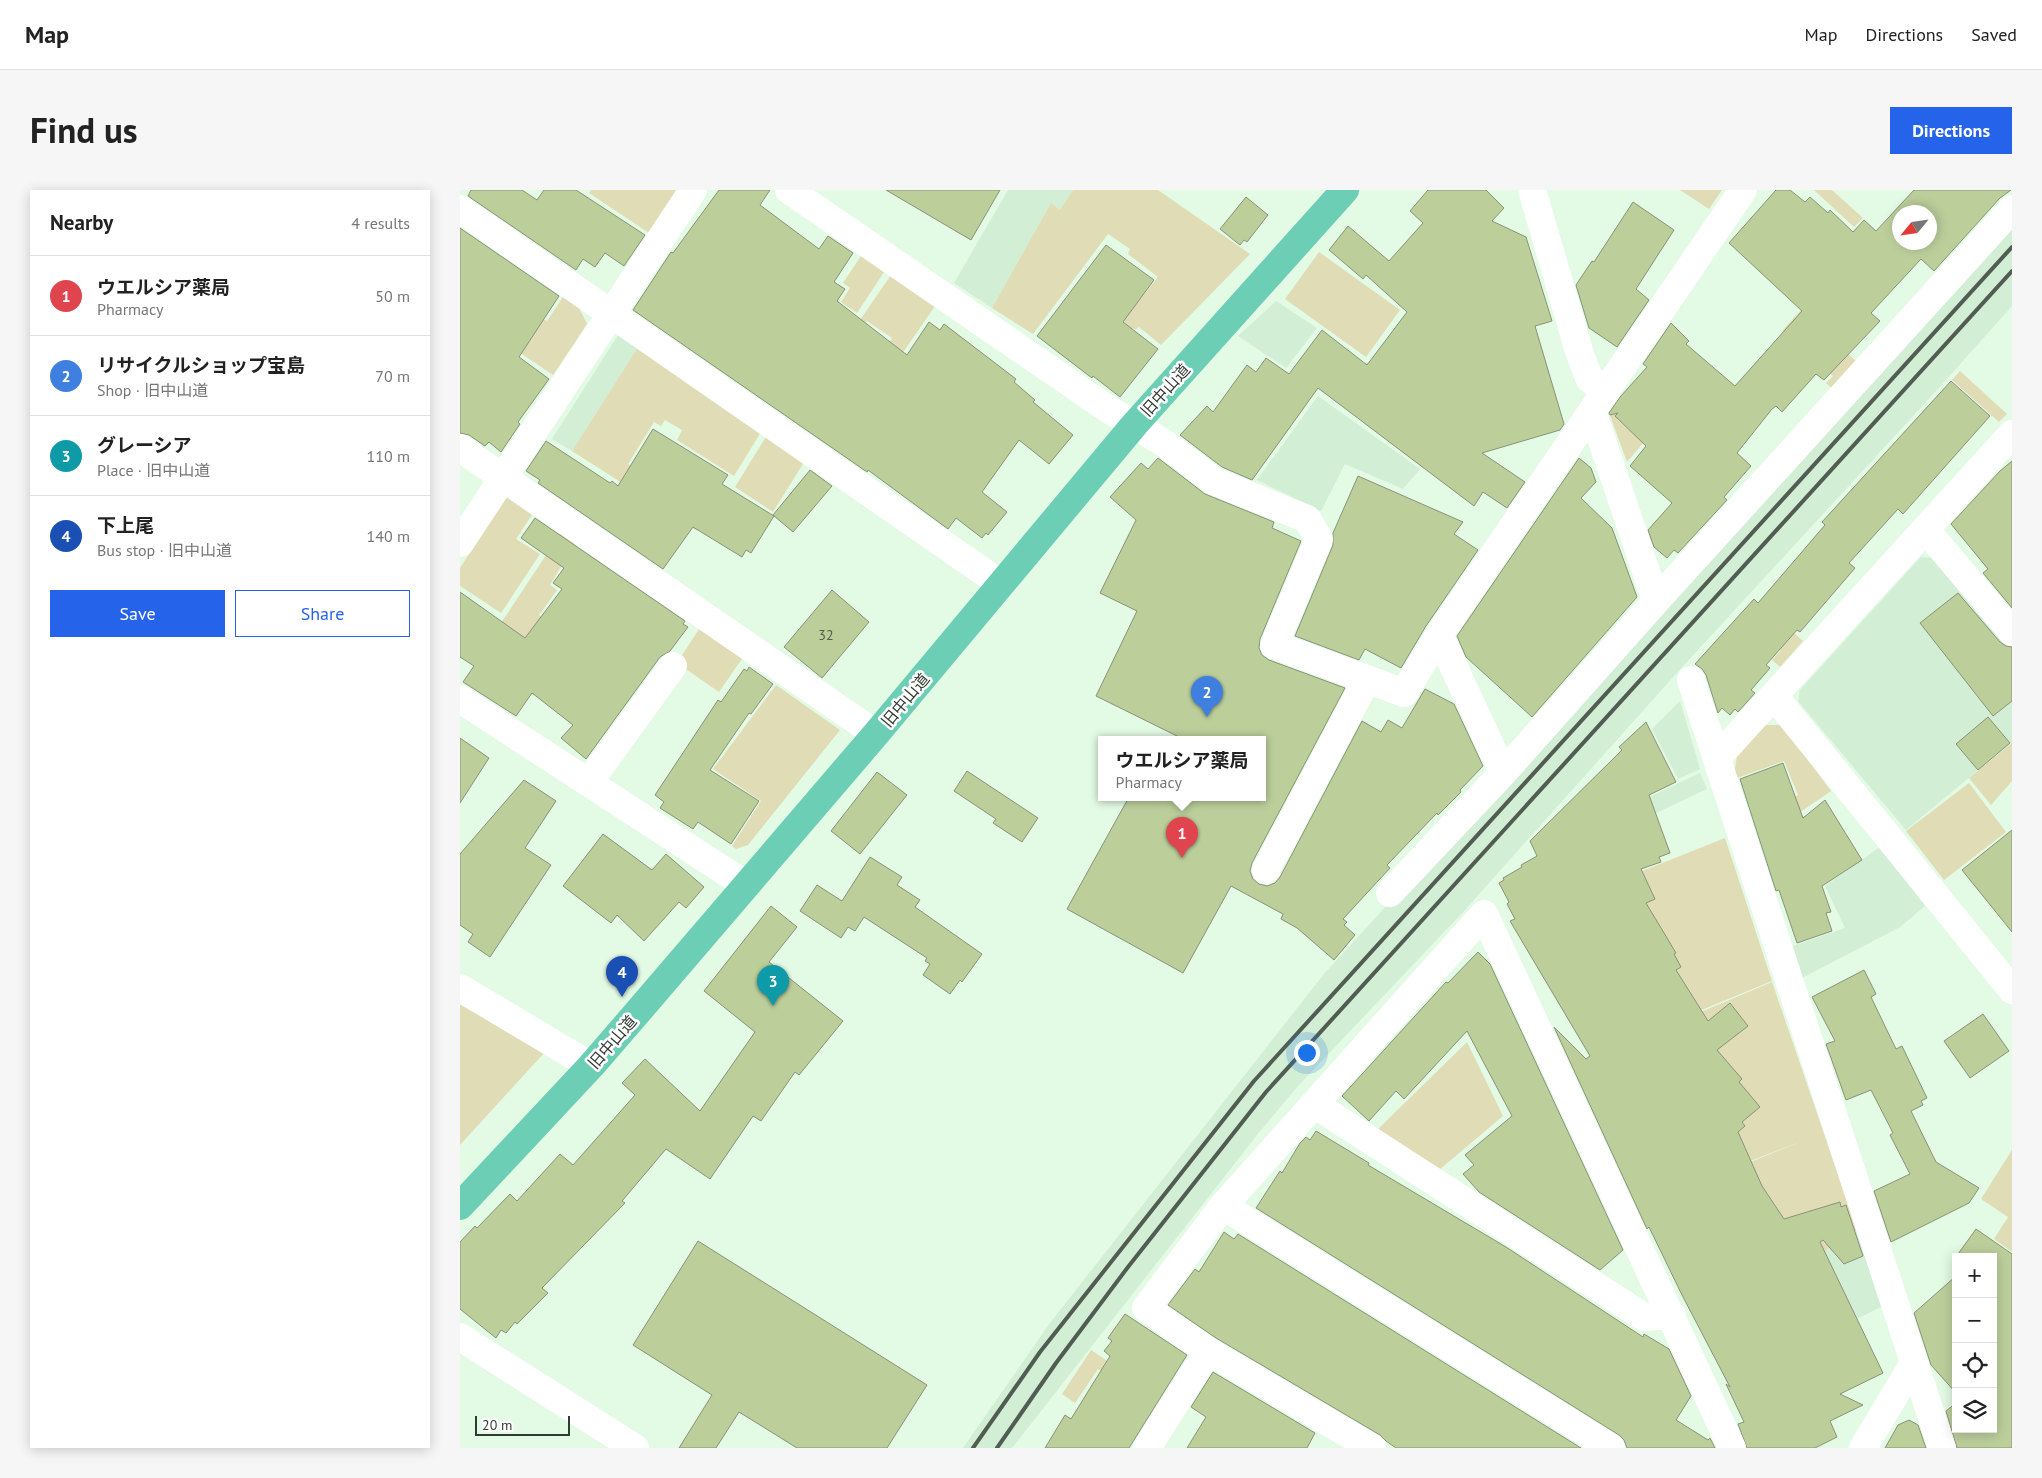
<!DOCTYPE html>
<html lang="en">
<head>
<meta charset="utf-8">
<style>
	:root { --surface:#fff; --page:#f6f6f6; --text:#222; --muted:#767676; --line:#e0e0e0; --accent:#2563eb }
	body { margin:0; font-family:"PT Sans","Noto Sans JP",sans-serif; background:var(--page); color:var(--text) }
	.controls { position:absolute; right:15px; bottom:15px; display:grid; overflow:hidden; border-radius:0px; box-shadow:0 2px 12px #0003 }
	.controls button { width:45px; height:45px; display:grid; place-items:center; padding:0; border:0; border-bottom:1px solid var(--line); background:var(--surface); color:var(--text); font:25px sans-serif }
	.compass { position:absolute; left:1432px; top:15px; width:45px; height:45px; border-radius:50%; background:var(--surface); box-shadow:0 2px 12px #0003; rotate:241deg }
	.scale { position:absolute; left:15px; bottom:12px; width:95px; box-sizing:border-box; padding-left:5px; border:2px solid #323b33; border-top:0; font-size:14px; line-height:18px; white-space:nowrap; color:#323b33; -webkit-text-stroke:4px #fff; paint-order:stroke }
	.you { position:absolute; left:846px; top:862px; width:18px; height:18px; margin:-12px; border:4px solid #fff; border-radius:50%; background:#1a73e8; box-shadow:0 0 0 8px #1a73e833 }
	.badge { display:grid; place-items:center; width:32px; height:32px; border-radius:50%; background:var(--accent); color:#fff; font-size:16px; font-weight:700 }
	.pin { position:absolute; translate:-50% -41px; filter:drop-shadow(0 1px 2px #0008) }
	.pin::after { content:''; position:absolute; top:26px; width:18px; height:15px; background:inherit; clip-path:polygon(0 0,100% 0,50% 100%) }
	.popup { position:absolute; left:638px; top:546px; width:168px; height:65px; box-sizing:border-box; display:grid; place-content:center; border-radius:0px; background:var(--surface); filter:drop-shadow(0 1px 4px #0005); font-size:16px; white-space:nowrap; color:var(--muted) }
	.popup b { font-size:19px; color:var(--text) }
	.popup::after { content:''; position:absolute; left:50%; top:100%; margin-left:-10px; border:10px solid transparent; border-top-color:var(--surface) }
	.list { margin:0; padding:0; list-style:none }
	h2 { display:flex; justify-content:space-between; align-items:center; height:65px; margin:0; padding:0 20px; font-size:21px }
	h2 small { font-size:16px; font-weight:400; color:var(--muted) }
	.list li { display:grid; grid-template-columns:32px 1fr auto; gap:15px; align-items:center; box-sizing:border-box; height:80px; padding:0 20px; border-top:1px solid var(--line) }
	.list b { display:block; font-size:19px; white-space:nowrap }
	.list p { margin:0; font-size:16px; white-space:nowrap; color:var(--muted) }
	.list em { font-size:16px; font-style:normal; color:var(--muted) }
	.actions { display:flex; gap:10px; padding:15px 20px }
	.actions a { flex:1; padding:11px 0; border:1px solid var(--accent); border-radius:0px; text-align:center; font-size:18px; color:var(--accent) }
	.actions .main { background:var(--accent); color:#fff }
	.icon { flex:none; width:28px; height:28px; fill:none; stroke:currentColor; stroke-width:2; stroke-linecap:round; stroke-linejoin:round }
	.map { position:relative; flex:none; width:1552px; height:1258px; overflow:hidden; border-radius:0px }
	header { display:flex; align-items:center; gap:30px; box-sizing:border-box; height:70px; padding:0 25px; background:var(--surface); border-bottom:1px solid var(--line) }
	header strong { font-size:24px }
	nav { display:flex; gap:28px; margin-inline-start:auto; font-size:18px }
	.intro { display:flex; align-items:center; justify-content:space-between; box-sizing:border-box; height:120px; padding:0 30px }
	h1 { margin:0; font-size:35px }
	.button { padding:12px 22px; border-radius:0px; background:var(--accent); color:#fff; font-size:18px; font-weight:700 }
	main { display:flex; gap:30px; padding:0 30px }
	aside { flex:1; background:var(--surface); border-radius:0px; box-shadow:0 2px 12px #0003 }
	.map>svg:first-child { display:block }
	.built { fill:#d2eed4 }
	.green { fill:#e0dcb6 }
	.building { fill:#bccf9b; stroke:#899279; fill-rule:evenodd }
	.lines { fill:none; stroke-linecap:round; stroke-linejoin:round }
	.minor { stroke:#fff; stroke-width:28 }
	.major { stroke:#6dceb6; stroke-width:28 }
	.rail { stroke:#515d52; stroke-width:4 }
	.labels { text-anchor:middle; stroke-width:5; stroke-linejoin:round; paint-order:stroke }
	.number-label { font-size:14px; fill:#54604d }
	.street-label { font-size:16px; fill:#323b33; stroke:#fff }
</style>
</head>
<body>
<header>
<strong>Map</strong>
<nav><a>Map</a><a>Directions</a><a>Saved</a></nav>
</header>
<div class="intro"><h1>Find us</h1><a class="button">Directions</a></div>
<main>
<aside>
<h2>Nearby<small>4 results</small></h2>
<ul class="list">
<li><span class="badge" style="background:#e0444e">1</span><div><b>ウエルシア薬局</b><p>Pharmacy</p></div><em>50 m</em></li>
<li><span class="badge" style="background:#3f7fe0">2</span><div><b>リサイクルショップ宝島</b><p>Shop · 旧中山道</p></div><em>70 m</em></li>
<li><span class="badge" style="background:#0f9aa8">3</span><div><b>グレーシア</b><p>Place · 旧中山道</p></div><em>110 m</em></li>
<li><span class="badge" style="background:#1a4fb4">4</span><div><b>下上尾</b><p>Bus stop · 旧中山道</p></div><em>140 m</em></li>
</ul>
<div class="actions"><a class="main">Save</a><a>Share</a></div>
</aside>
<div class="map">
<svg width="1552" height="1258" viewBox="0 0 1552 1258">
	<rect width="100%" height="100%" fill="#e3fae4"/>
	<path class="built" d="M548 0H613L600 20 591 13 532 118 494 93Z
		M1552 33V116L1477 200 1214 486 1004 721 838 896 797 945 552 1258H503L590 1133 864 784Z
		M816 111 857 138 826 178 778 146Z
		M160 142 180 154 112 261 92 249Z
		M858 206 960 279 943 299 885 274 861 321 797 290Z
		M1461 367 1475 368 1552 462V552L1446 640 1338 511 1340 500Z
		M1220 511 1240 579 1218 589 1192 539Z
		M1240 583 1247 599 1141 649 1170 616Z
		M1420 657 1465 716 1440 737 1342 788 1330 757 1385 738 1365 696Z
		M1397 1040 1425 1115 1304 1175 1279 1117Z"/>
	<path class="green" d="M131 0H218L189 43 129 3Z
		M613 0H698L790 64 701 155 679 137 675 140 673 138 669 142 660 134 698 87 668 64 670 59 648 44 573 144 532 118 591 13 600 20Z
		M1220 0H1262L1249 19Z
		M1354 0H1372L1403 28 1394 37Z
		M859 62 940 120 906 167 825 109Z
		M403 63 426 79 397 123 381 112 390 98 383 93Z
		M431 85 475 116 442 164 428 154 432 148 407 131 405 133 400 130Z
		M103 107 119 118 127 134 93 185 56 160 81 128 87 131Z
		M1341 120 1399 174 1374 200 1366 193 1373 186 1322 141Z
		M180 154 301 242 274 286 217 250 222 240 205 230 201 236 194 232 168 274 248 322 237 341 112 261Z
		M1500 181 1547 224 1539 232 1492 190Z
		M1152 219 1161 227 1158 230 1169 240 1172 238 1197 237 1167 272 1149 223Z
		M307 245 346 269 313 322 275 297Z
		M46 307 72 325 56 349 80 364 41 423 0 396V378Z
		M102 341 117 350 90 395 97 400 79 425 107 444 89 473 37 439Z
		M241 436 284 466 259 502 217 473Z
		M1326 436 1343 451 1320 477 1312 470 1321 460 1316 456Z
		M316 495 380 540 288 655 276 659 272 656 301 611 253 579Z
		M1305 535H1322L1371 601 1339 623 1333 608 1338 605 1324 571 1277 588 1274 585 1277 566Z
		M1552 553V591L1531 615 1509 588Z
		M1509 593 1546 642 1484 690 1446 641Z
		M1265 648 1312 791 1159 854 1095 716Z
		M1312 792 1397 1040 1279 1117 1229 997 1347 949 1228 995 1160 856Z
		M0 813 85 862 0 955Z
		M1007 852 1043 926 979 980 916 941Z
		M1552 960V1062L1534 1049 1548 1027 1521 1009Z
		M631 1160 649 1172 643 1182 638 1179 615 1213 602 1204Z"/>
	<path class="building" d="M11 0H62L77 10 84 0H116L185 45 164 76 145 63 135 77 123 69 116 80 8 6Z
		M259 0H310L300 15 359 59 368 46 393 63 374 92 385 99 377 111 447 165 469 132 480 140 484 134 556 189 554 192 575 210 573 212 613 245 589 274 559 250 522 302 547 322 528 345 526 343 522 348 496 328 488 339 408 280 407 282 173 120 211 62 213 63Z
		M426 0H540L511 50Z
		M968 0H1026L1044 18 1032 31 1066 47 1092 131 1075 136 1104 234 1100 240 1022 263 1065 292 1047 318 1023 302 1014 316 858 198 792 290 762 277 720 245 747 216 753 222 787 175 796 182 806 168 829 184 862 140 907 175 947 122 906 85 903 89 869 60 888 36 929 71 963 33 950 21Z
		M1316 0H1330L1345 12 1350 7 1368 23 1370 20 1393 42 1404 30 1416 41 1454 0H1551L1540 8 1474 81 1461 69 1411 123 1420 131 1364 190 1356 184 1322 222 1316 216 1312 219 1277 263 1291 276 1264 307 1267 310 1218 363 1214 360 1207 368 1194 357 1188 340 1212 313 1170 276 1186 256 1155 226 1158 223 1150 225 1149 223 1160 207 1187 177 1183 174 1211 133 1229 151 1226 154 1275 196 1342 121 1269 53ZM1440 22H1470V52H1440Z
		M786 7 808 25 787 52 784 50 780 55 760 39Z
		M1173 12 1214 40 1176 99 1189 110 1157 157 1129 138 1116 95 1132 71 1134 72Z
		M0 38 99 106 59 167 89 189 58 232 60 234 41 262 29 252 25 256 9 245 0 243Z
		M646 55 694 90 663 132 698 159 660 207 633 186 632 188 577 146Z
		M1491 191 1530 226 1443 324 1438 319 1389 373 1395 378 1340 442 1337 440 1306 475 1310 478 1291 500 1295 503 1278 522 1275 519 1270 525 1262 518 1258 523 1246 485 1242 479 1235 474 1294 409 1298 413 1365 335 1362 332Z
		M193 239 268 285 262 294 314 326 291 363 286 360 282 367 233 337 203 379 78 293 80 290 66 281 86 251 150 293 152 291 158 296Z
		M698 268 745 304 814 332 812 338 841 351 800 449 799 458 802 465 809 470 885 498 792 673 790 681 793 689 799 694 807 696 815 693 820 687 902 531 921 542 928 530 942 538 965 499 994 514 1023 576 1000 600 1001 602 978 625 977 623 927 675 930 678 883 729 887 732 884 735 895 745 874 770 837 738 821 729 823 724 771 696 723 783 607 719 669 607H802V549H723L636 506 677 421 640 403 676 330 650 307 681 273 688 279Z
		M1119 268 1131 278 1136 292 1121 308 1152 338 1177 407 1072 527 1006 467 997 446Z
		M1552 271V418L1523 383 1528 379 1491 334 1540 281Z
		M350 280 372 296 333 342 313 325Z
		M898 286 1003 332 994 344 1018 360 966 436 941 478 905 459 899 470 835 446 873 355V343Z
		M75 328 225 431 223 434 228 437 210 461 200 467 126 569 101 548 113 535 72 503 56 526 3 492 14 476 0 467V402L65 448 102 399 93 393 104 378 61 348Z
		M372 400 409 432 362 488 324 457Z
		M1498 403 1540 452 1546 456 1552 457V511L1533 526 1460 433Z
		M289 477 313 494 291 524 289 523 250 580 299 611 271 654 238 632 233 639 200 618 204 612 195 605 258 510 261 512 284 479 287 481Z
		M1528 527 1550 553 1518 580 1496 554Z
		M1186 532 1216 592 1189 605 1210 663 1199 667 1201 672 1181 679 1195 709 1186 713 1216 763 1214 764 1221 777 1216 780 1248 831 1270 813 1288 836 1257 860 1282 889 1279 892 1300 917 1282 932 1285 936 1278 942 1302 996 1324 1029 1380 1012 1381 1017 1386 1015 1403 1066 1384 1074 1363 1050 1360 1052 1423 1183 1380 1204 1403 1215 1370 1231 1377 1247 1355 1258H1287L1278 1234 1284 1232 1266 1194 1270 1197 1222 1105 1189 1037 1187 1039 1094 837 1126 869 1130 866 1050 731 1055 729 1047 714 1049 712 1039 693 1044 690 1043 688 1062 677 1061 675 1077 666 1070 651 1162 560 1159 557Z
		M0 548 29 568 0 613Z
		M1323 573 1343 628 1365 610 1402 670 1362 696 1371 722 1366 723 1372 741 1337 753 1319 700 1316 701 1280 589Z
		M507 581 578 628 562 652 533 633 536 629 494 601Z
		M417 582 447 605 400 664 371 641Z
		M64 590 96 611 65 658 91 675 30 767 8 752 13 744 0 735V664Z
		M1552 640V742L1502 680Z
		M143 644 192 680 206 664 244 697 226 718 219 712 184 751 157 725 151 733 103 696Z
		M410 667 442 687 437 695 460 710 455 717 522 764 502 792 500 790 490 804 463 785 470 774 465 771 467 768 404 727 395 741 388 737 381 748 340 721 357 695 382 711Z
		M311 716 337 737 309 772 383 831 339 885 335 882 301 931 293 926 250 989 206 959 162 1011 165 1013 82 1098 88 1103 57 1134 55 1132 46 1143 41 1140 36 1148 0 1119V1052L15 1036 17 1038 50 1004 57 1011 100 964 113 975 175 905 162 893 185 869 240 921 295 842 244 801Z
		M1018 762 1030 774 1163 1060 1140 1080 1019 1002 1003 984 1014 975 1005 965 1052 926 1007 841 944 909 936 901 909 931 882 906 986 792 988 793Z
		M1404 780 1416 804 1411 807 1436 859 1442 856 1467 908 1461 911 1463 915 1451 921 1476 972 1519 998 1509 1013 1431 1052 1414 1001 1450 984 1430 945 1433 943 1411 900 1386 910 1366 854 1375 851 1352 807Z
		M1523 824 1549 861 1510 888 1484 851Z
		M856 941 909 973 908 975 1046 1057 1183 1147 1184 1144 1209 1159 1231 1206 1216 1230 1248 1250 1250 1248 1255 1258H1167L1164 1250 1159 1245 796 1018 820 981 822 983 840 953 846 947 850 950Z
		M1516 1039 1552 1064V1258H1497L1486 1221 1496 1213V1239H1533V1067H1502L1498 1064Z
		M764 1042 774 1049 778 1044 1121 1258H936L926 1251 920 1245 756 1148 708 1115 735 1079 739 1082Z
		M238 1051 467 1195 427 1258H337L279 1222 256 1258H219L252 1205 173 1155Z
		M1496 1086V1203L1471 1175 1454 1123Z
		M665 1124 727 1165 669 1258H585L605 1225 611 1229 650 1166 644 1161 652 1151 648 1148Z
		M753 1182 855 1243 847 1258H727L746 1227 731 1217Z
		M1449 1230 1458 1235 1466 1258H1425L1438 1235Z"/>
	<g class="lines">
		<path class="minor" d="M329 0 645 217 704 253 754 291 847 329 859 349 814 455 944 503 979 445 1283 0
			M1072 0 1119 161 1129 188 1146 202
			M0 19 541 394
			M1132 221 1196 411
			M0 258 416 544
			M1466 340 1552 442
			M0 353 233 0
			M979 445 1043 583
			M1231 490 1482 1258
			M1314 506 1552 800
			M0 509 286 695
			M1257 568 1552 244
			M129 592 213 476
			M806 680 907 489
			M930 703 1043 583 1196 411 1552 19
			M0 798 131 876
			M854 914 1184 1127 1212 1125
			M763 1016 1151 1258
			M0 1147 175 1258
			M687 1258 748 1161
			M912 1258 748 1161 686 1118 763 1016 1024 724 1272 1258
			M1403 1258 1454 1173"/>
		<path class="major" d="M0 1016 131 876 182 817 416 544 675 234 885 0"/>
		<path class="rail" d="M513 1258 580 1162 794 891 1552 57
			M537 1258 596 1173 668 1077 806 902 1552 81"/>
	</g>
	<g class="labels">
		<g class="number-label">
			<text x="366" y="450">32</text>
		</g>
		<g class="street-label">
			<text transform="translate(705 200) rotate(-48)" y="6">旧中山道</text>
			<text transform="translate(445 510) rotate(-50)" y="6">旧中山道</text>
			<text transform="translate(152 852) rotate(-49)" y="6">旧中山道</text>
		</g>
	</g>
</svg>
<div class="controls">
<button>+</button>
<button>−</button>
<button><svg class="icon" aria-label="locate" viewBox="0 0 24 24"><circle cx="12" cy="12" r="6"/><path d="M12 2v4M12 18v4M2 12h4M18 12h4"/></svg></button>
<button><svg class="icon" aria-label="layers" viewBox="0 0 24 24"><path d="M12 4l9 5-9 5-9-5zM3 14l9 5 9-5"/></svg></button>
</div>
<svg class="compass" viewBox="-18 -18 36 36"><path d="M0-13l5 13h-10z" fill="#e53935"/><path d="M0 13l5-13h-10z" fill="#767676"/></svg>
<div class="scale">20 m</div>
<div class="you"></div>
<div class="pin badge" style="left:722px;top:668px;background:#e0444e">1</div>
<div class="popup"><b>ウエルシア薬局</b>Pharmacy</div>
<div class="pin badge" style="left:747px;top:527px;background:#3f7fe0">2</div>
<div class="pin badge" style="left:313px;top:816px;background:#0f9aa8">3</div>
<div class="pin badge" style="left:162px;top:807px;background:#1a4fb4">4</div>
</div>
</main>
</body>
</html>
